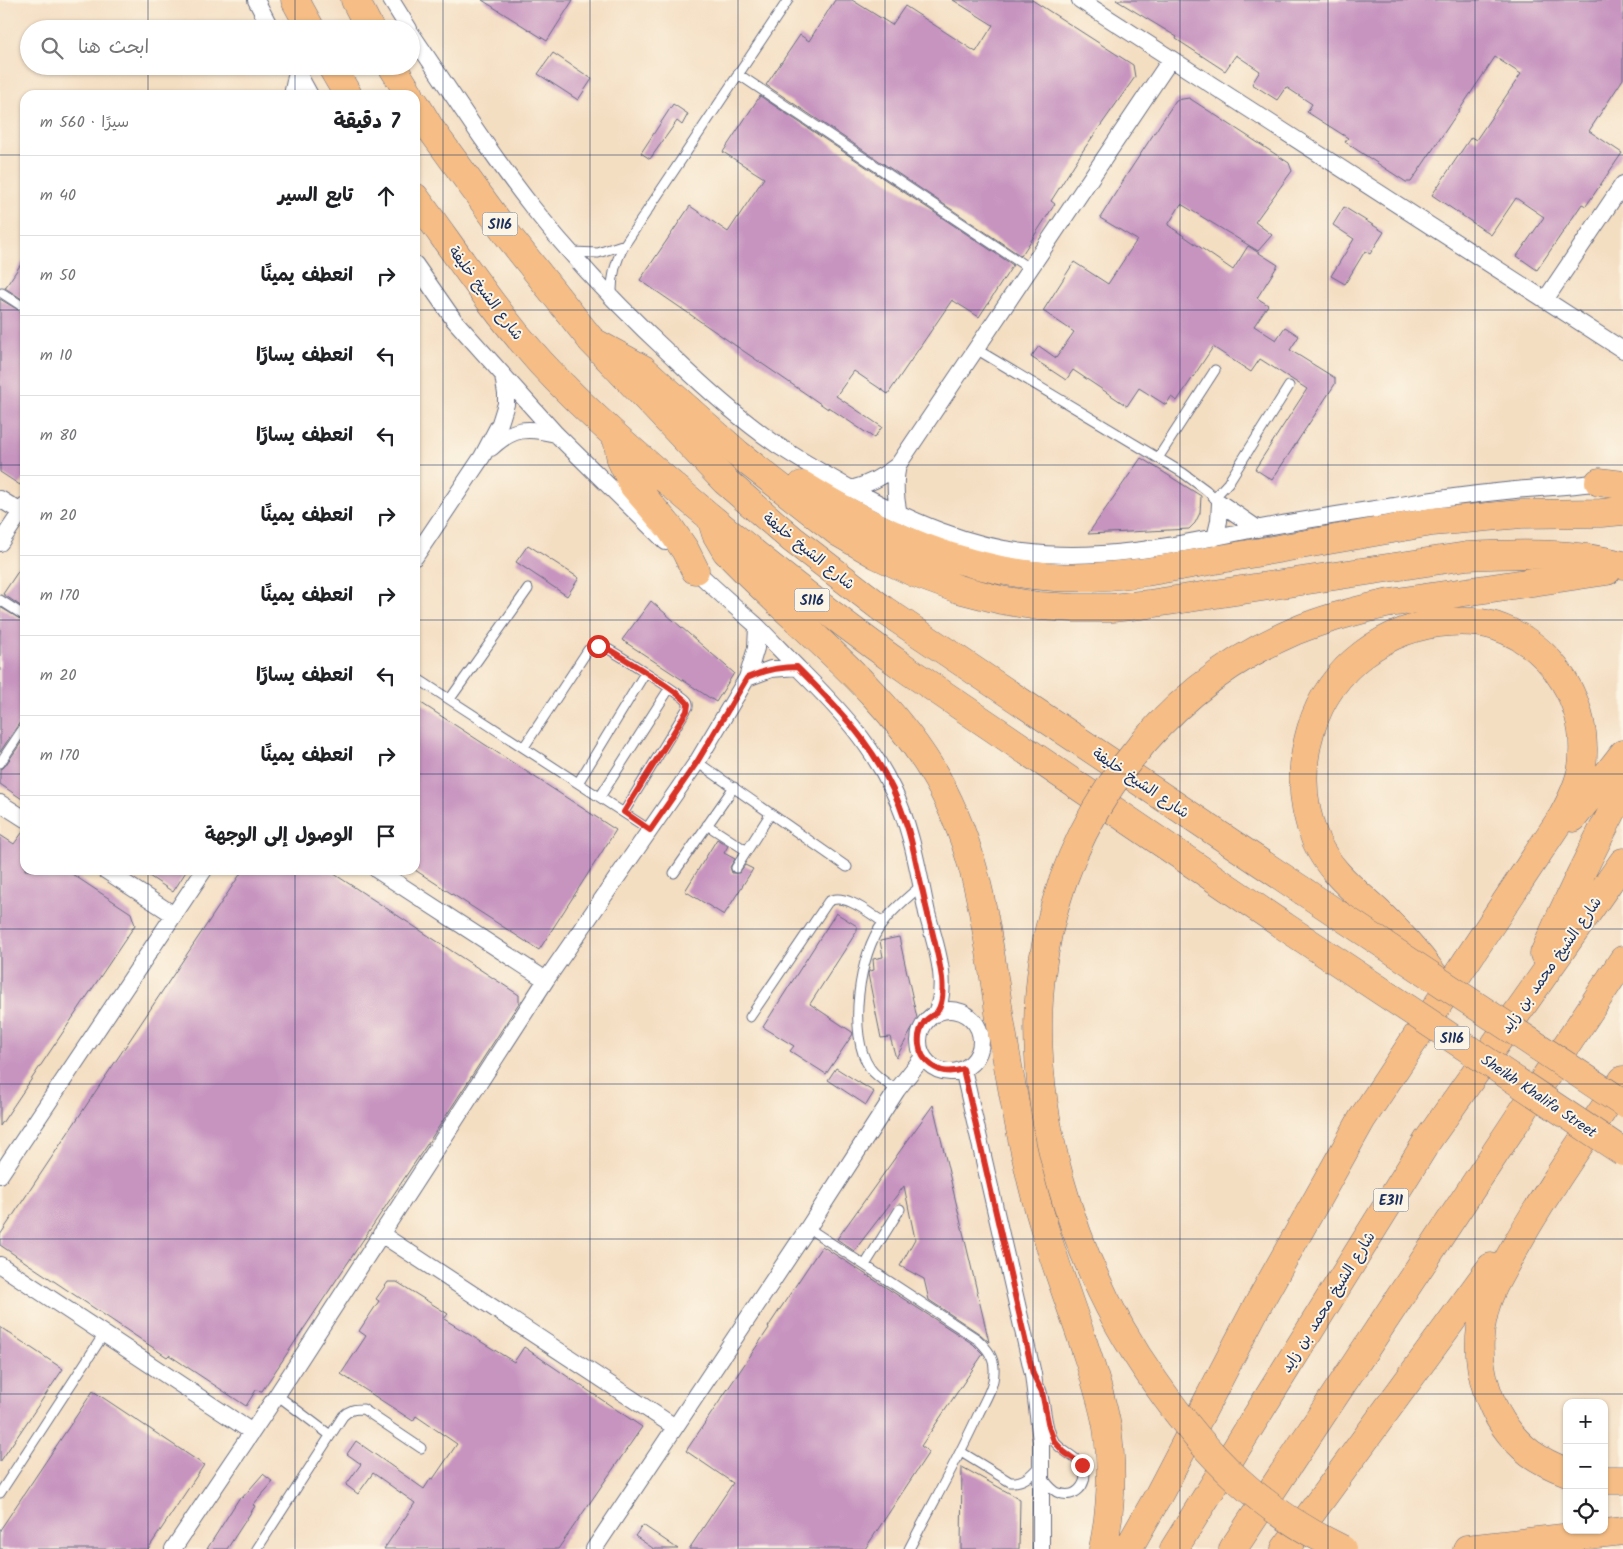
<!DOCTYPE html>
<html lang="ar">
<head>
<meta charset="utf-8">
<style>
	:root { --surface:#fff; --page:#f2f2f2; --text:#202124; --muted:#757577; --line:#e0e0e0 }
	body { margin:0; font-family:Kalam,"Playpen Sans Arabic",sans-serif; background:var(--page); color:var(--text); direction:rtl }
	.controls { position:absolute; right:15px; bottom:15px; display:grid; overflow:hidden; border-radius:10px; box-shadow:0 1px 4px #0004 }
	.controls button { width:45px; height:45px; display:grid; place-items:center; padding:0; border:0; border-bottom:1px solid var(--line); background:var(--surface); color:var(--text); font:25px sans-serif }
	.stop { position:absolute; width:15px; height:15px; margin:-11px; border:4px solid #d93025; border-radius:50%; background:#fff }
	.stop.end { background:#d93025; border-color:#fff; box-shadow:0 1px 5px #0008 }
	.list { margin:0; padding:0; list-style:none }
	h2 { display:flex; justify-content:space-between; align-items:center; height:65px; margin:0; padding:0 20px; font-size:21px }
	h2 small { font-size:16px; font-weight:400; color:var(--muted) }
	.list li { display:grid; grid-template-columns:32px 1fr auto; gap:15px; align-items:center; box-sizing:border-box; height:80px; padding:0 20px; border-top:1px solid var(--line) }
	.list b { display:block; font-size:19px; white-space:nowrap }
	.list em { font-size:16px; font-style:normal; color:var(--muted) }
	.icon { flex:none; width:28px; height:28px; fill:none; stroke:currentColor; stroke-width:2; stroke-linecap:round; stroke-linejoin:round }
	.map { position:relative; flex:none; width:1623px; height:1549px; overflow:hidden; direction:ltr }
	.search { position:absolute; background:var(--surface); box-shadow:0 1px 4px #0004; left:20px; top:20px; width:400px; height:55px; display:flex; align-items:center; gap:12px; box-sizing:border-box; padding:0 18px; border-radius:28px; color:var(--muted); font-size:19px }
	.panel { position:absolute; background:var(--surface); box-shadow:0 1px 4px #0004; left:20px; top:90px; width:400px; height:785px; border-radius:15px; direction:rtl }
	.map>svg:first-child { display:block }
	.building { fill:#c794c0 }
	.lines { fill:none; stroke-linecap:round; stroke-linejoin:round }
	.service-casing { stroke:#676c81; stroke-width:11 }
	.minor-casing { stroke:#676c81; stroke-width:18 }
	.trunk-casing { stroke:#676c81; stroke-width:29 }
	.motorway-casing { stroke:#676c81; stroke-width:29 }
	.service { stroke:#fff; stroke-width:9 }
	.minor { stroke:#fff; stroke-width:16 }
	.trunk { stroke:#f6be86; stroke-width:28 }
	.motorway { stroke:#f6be86; stroke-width:28 }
	.trunk-bridge-casing { stroke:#676c81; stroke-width:29; stroke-linecap:butt }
	.motorway-bridge-casing { stroke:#676c81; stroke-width:29; stroke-linecap:butt }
	.trunk-bridge { stroke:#f6be86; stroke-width:28 }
	.motorway-bridge { stroke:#f6be86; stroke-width:28 }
	.route { stroke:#d93025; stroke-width:6 }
	.grid { fill:none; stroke:#1b2f5e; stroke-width:1; stroke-opacity:0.55 }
	.labels { text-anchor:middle; stroke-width:4; stroke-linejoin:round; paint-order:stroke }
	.shield { fill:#fcf5e5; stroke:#5e6a86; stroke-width:1 }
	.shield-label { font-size:14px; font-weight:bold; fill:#1b2f5e }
	.street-label { font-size:15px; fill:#1b2f5e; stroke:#fcf5e5 }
</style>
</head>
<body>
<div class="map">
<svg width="1623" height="1549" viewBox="0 0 1623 1549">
	<rect width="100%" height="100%" fill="#fcf5e5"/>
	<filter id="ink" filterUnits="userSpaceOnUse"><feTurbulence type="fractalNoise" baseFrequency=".02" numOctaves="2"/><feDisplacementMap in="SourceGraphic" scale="10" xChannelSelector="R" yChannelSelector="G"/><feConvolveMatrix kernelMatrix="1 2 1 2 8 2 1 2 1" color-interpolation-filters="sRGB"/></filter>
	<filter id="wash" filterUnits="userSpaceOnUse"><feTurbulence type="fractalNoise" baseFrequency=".0096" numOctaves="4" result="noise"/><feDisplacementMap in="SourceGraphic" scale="20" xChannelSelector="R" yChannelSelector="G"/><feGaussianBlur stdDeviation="1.12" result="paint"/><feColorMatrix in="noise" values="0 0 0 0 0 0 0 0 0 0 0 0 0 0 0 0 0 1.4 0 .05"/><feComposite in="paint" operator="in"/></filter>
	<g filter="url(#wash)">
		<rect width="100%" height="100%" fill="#f4dec2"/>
		<g id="blocks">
			<path class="building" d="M482 0H573L547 41Z
				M835 0H852L892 25 905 6 976 52 993 25 953 0H1032L1133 65 1135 77 1084 149 1051 201 1055 204 1021 256 766 85 800 35 809 41Z
				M1116 0H1623V79L1589 131 1622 153 1586 206 1582 204 1537 270 1517 256 1544 217 1516 198 1491 235 1432 195 1471 137 1476 140 1521 74 1495 57 1411 182H1406L1345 142 1348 138 1307 112 1312 104 1286 87 1277 100 1252 84 1260 71 1236 55 1225 71 1176 39 1177 37Z
				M553 53 592 79 578 100 538 74Z
				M760 96 1013 265 979 317 952 300 888 394 854 371 836 396 882 427 874 438 828 407V409L640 280 690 206 728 232 764 178 723 152Z
				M1189 98 1289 163 1292 171 1255 222 1272 235 1258 251 1181 204 1168 225 1233 270 1248 246 1278 265 1257 298 1268 305 1254 326 1276 340 1285 327 1299 336 1290 350 1335 378V384L1272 480 1255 469 1307 389 1260 359 1251 372 1213 347 1177 401 1171 397 1166 405 1139 388 1127 406 1073 370 1066 380 1031 357 1039 346 1056 358 1074 332 1043 311 1074 262 1108 284 1137 240 1100 218 1128 173 1176 100Z
				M673 104 688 114 682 125 677 121 650 159 641 153Z
				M1344 207 1384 232 1370 254 1365 251 1345 284 1331 276 1354 239 1333 225Z
				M25 258V301L5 288Z
				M0 299 25 314V478L20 485 0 472Z
				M1141 458 1201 496 1200 513 1195 523 1189 529 1088 534Z
				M528 545 579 578 567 596 516 562Z
				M25 561V609L3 594Z
				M651 601 734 673 716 702 622 640Z
				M0 607 25 622V720L20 722 0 752Z
				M415 699 616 830 539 950 415 870Z
				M25 737V801L0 784V769L5 766Z
				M25 829V870H66L131 913 135 925 0 1126V835L14 844Z
				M717 839 728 846 724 853 735 859 730 867 732 873H739L745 865 753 869 724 915 685 891Z
				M140 870H187L173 892Z
				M243 870H328L519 995V1003L440 1125 262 1391 256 1390 246 1406 169 1355 167 1357 0 1245V1235Z
				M836 913 857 926V931L810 1004 852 1032 853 1034 826 1074 790 1051 794 1046 763 1027Z
				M899 937 919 1027 912 1029 896 1058 890 1037 881 1038 868 974 869 971 874 970 873 959 883 957 880 941Z
				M836 1068 874 1092 866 1105 828 1080Z
				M933 1105 989 1342 980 1334 929 1300 924 1279 900 1266 915 1239 904 1186 854 1251 837 1239Z
				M822 1246 973 1344 983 1354 921 1446 929 1452 865 1549H689L733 1483 686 1451 769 1328 768 1327Z
				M388 1282H397L448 1314 444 1319 514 1362 524 1347 642 1427 558 1549H384L415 1503 373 1473 358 1494 346 1485 361 1464 347 1454 356 1441 424 1489 431 1478 433 1479 457 1444 416 1416 413 1421 341 1374 366 1336 359 1331 379 1301 376 1299Z
				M0 1327 63 1369 0 1462Z
				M93 1391 204 1465 148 1549H0V1530Z
				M962 1467 1020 1499 1019 1549H961Z
				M263 1474 273 1482 253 1505 255 1506 227 1549H207L240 1497 242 1498Z
				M643 1525 678 1549H654L635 1536Z"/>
		</g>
	</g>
	<g filter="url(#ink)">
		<use href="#blocks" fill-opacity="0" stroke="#676c81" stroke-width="1"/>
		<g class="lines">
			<defs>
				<path id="service" d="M738 74 1030 269
					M572 252 598 253 625 244
					M2 293 25 308
					M612 297C611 277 615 261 625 244L788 0
					M976 349 1183 473 1206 490 1220 503
					M1158 458 1215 370
					M1214 498 1228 483 1289 386
					M0 600 25 616
					M415 677 650 830
					M450 699 528 589
					M524 747 588 650C592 647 597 645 602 646 609 648 682 695 686 700 689 703 688 704 688 707L624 812
					M697 762 847 867
					M0 763 25 726
					M578 783 645 673
					M600 797 669 689
					M707 825 747 851
					M736 868 771 813
					M674 873 734 787
					M750 1017 828 902C843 891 869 913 883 922
					M897 1090C888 1084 876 1077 870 1068 847 1036 859 952 883 923 893 909 908 897 921 886
					M808 1228 977 1339C987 1348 995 1358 994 1372 994 1387 984 1402 978 1415 957 1461 932 1505 909 1549
					M865 1265 900 1209
					M1041 1389C1047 1405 1045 1426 1054 1441 1062 1453 1080 1457 1084 1470 1088 1485 1075 1499 1059 1493 1052 1491 1047 1483 1043 1478
					M277 1395 330 1435
					M961 1452 1010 1482C1025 1483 1032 1474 1041 1464
					M0 1493 104 1334
					M257 1549 343 1416C349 1410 354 1409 363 1409L421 1448"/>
				<path id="minor" d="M256 0 271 29
					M391 0 409 29
					M1080 0 1623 350
					M411 33C451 92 489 152 533 208 576 262 623 311 674 358 706 389 740 419 777 445 805 463 834 480 863 495 913 522 966 545 1023 552 1102 562 1178 545 1255 529 1302 520 1349 513 1395 506 1435 499 1475 494 1515 490 1546 487 1577 486 1607 481
					M294 66 310 95
					M292 95 297 72
					M415 264 454 320 556 434 666 542
					M1545 300 1623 184
					M491 448C513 427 528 427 556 434
					M898 465C894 482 895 496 899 514
					M851 489C870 484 883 477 898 465L1171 59
					M0 499 21 512
					M1220 503 1258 529
					M1215 538 1219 521 1220 503
					M0 543 25 506
					M415 557 482 457 500 423 506 404V394L503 375
					M689 564C710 585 733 605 756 625 771 640 786 656 801 671 838 708 870 742 893 790 912 829 918 871 927 913 935 945 950 981 936 1013
					M747 678 771 669 797 667
					M0 803 25 819
					M105 870 174 915
					M377 870 546 980
					M919 1041a31 31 0 1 1 62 0a31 31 0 1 1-62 0Z
					M963 1069 1033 1374 1041 1441V1549
					M0 1175 204 870
					M381 1234 675 1427
					M0 1265 252 1432
					M173 1549 277 1395 546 980 697 762 747 678 756 648 757 627
					M594 1549 808 1228 897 1090 923 1057"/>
				<path id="trunk" d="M295 0 311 29
					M355 0 370 29
					M331 66 348 95
					M392 66 410 95
					M415 103 430 128 510 238 592 341 725 481 792 539 884 610 1303 891
					M415 197C456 253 494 311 541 363 587 413 639 457 691 501 762 561 834 618 909 671L1281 924
					M617 439 621 460 633 485 670 528 685 550 695 570"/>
				<path id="motorway" d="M592 341 643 369 738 454 839 533 877 555 917 574 958 589 1001 600 1038 606 1075 608H1112L1149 604 1467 556C1519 553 1572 552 1623 565
					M1599 482 1623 485
					M802 485C879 533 963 572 1055 577 1086 579 1116 576 1146 572L1432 522 1521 514 1601 513 1623 511
					M711 518 716 534 726 551C797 626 885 688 937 779 979 853 988 936 1000 1019 1009 1074 1019 1129 1032 1183 1045 1237 1065 1289 1083 1342 1092 1370 1102 1398 1107 1427 1113 1467 1111 1510 1103 1549
					M1390 603 1607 571
					M1573 818 1623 754
					M1544 954C1568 898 1594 845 1623 791
					M1567 1472C1554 1467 1541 1461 1530 1453 1489 1421 1471 1363 1484 1313 1489 1290 1503 1269 1514 1249 1547 1190 1586 1136 1623 1080
					M1604 1480H1623
					M1128 1549 1157 1498 1254 1312 1362 1119 1562 817C1571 801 1579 785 1582 767 1590 706 1555 646 1495 626 1481 622 1464 621 1450 622 1386 626 1330 667 1311 729 1300 766 1301 805 1316 841 1330 873 1357 892 1381 915 1401 934 1418 954 1434 975
					M1174 1549 1428 1140 1623 862
					M1233 1549 1623 960
					M1285 1549 1491 1267
					M1467 1549 1623 1531"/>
			</defs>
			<use href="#service" class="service-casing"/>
			<use href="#minor" class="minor-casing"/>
			<use href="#trunk" class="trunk-casing"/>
			<use href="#motorway" class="motorway-casing"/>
			<use href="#service" class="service"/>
			<use href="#minor" class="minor"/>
			<use href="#trunk" class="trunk"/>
			<use href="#motorway" class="motorway"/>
			<defs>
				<path id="trunk-bridge" d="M1303 891 1623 1103
					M1281 924 1623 1152"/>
				<path id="motorway-bridge" d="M1342 1549C1257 1508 1208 1458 1155 1382 1073 1267 1022 1102 1043 961 1065 816 1160 689 1295 631 1326 618 1358 610 1390 603"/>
			</defs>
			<use href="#trunk-bridge" class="trunk-bridge-casing"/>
			<use href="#motorway-bridge" class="motorway-bridge-casing"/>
			<use href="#trunk-bridge" class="trunk-bridge"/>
			<use href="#motorway-bridge" class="motorway-bridge"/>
		</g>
	</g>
	<g class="lines" filter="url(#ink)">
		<path class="route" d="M598 646H603C617 654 683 694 688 704L687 711 624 812 650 830 697 762 747 678C764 670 779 667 797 667 845 715 885 757 906 823 914 846 917 870 923 893 929 922 938 950 942 978 943 988 943 1004 937 1012 934 1015 929 1017 925 1021 915 1035 917 1055 931 1065 941 1073 951 1073 963 1069L1033 1374 1042 1392 1049 1427 1054 1441 1064 1452 1082 1465"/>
	</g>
	<path class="grid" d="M148 0V29M295 0V29M443 0V1549M590 0V1549M738 0V1549M885 0V1549M1033 0V1549M1180 0V1549M1328 0V1549M1475 0V1549M148 66V95M295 66V95M0 155H25M415 155H1623M0 310H25M415 310H1623M0 465H25M415 465H1623M0 620H25M415 620H1623M0 774H25M415 774H1623M148 870V1549M295 870V1549M0 929H1623M0 1084H1623M0 1239H1623M0 1394H1623"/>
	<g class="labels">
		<g class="shield">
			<rect x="482.5" y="212.5" width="35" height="23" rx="4"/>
			<rect x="794.5" y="588.5" width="35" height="23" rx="4"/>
			<rect x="1434.5" y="1026.5" width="35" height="23" rx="4"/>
			<rect x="1373.5" y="1188.5" width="35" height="23" rx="4"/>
		</g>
		<g class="shield-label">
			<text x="500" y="229">S116</text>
			<text x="812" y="605">S116</text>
			<text x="1452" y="1043">S116</text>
			<text x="1391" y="1205">E311</text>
		</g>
		<g class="street-label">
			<text transform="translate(486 293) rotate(53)" y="5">شارع الشيخ خليفة</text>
			<text transform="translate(809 551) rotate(39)" y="5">شارع الشيخ خليفة</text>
			<text transform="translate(1141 783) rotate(34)" y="5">شارع الشيخ خليفة</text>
			<text transform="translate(1551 965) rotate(-55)" y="5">شارع الشيخ محمد بن زايد</text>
			<text transform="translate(1539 1096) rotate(34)" y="5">Sheikh Khalifa Street</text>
			<text transform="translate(1328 1302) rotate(-58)" y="5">شارع الشيخ محمد بن زايد</text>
		</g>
	</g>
</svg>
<div class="controls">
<button>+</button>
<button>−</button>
<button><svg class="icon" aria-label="locate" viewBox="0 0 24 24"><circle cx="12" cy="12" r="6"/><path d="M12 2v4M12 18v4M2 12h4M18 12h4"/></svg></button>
</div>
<div class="stop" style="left:598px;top:646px"></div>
<div class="stop end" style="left:1082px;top:1465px"></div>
<div class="search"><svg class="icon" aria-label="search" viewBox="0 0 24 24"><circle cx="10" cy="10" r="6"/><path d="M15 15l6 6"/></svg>ابحث هنا</div>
<section class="panel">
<h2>7 دقيقة<small>سيرًا · 560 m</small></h2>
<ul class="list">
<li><svg class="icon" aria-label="ahead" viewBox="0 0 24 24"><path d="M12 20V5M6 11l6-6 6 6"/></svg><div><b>تابع السير</b></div><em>40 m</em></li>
<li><svg class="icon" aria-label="right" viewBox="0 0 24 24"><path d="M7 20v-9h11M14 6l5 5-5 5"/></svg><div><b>انعطف يمينًا</b></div><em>50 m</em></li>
<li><svg class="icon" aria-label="left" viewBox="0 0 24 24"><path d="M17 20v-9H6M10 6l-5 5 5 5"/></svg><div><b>انعطف يسارًا</b></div><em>10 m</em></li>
<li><svg class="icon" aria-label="left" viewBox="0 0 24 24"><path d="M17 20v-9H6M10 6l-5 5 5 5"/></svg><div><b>انعطف يسارًا</b></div><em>80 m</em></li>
<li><svg class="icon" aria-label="right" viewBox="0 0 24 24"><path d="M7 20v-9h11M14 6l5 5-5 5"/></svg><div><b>انعطف يمينًا</b></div><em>20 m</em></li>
<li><svg class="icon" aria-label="right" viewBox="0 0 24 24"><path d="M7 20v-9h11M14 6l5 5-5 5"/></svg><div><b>انعطف يمينًا</b></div><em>170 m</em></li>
<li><svg class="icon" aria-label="left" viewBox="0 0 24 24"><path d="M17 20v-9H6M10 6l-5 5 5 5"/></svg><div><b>انعطف يسارًا</b></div><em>20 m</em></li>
<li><svg class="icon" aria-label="right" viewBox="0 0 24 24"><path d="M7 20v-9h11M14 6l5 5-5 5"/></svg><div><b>انعطف يمينًا</b></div><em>170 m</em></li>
<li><svg class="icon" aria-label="arrive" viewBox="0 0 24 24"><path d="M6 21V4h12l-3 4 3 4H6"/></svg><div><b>الوصول إلى الوجهة</b></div></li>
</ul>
</section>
</div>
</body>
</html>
